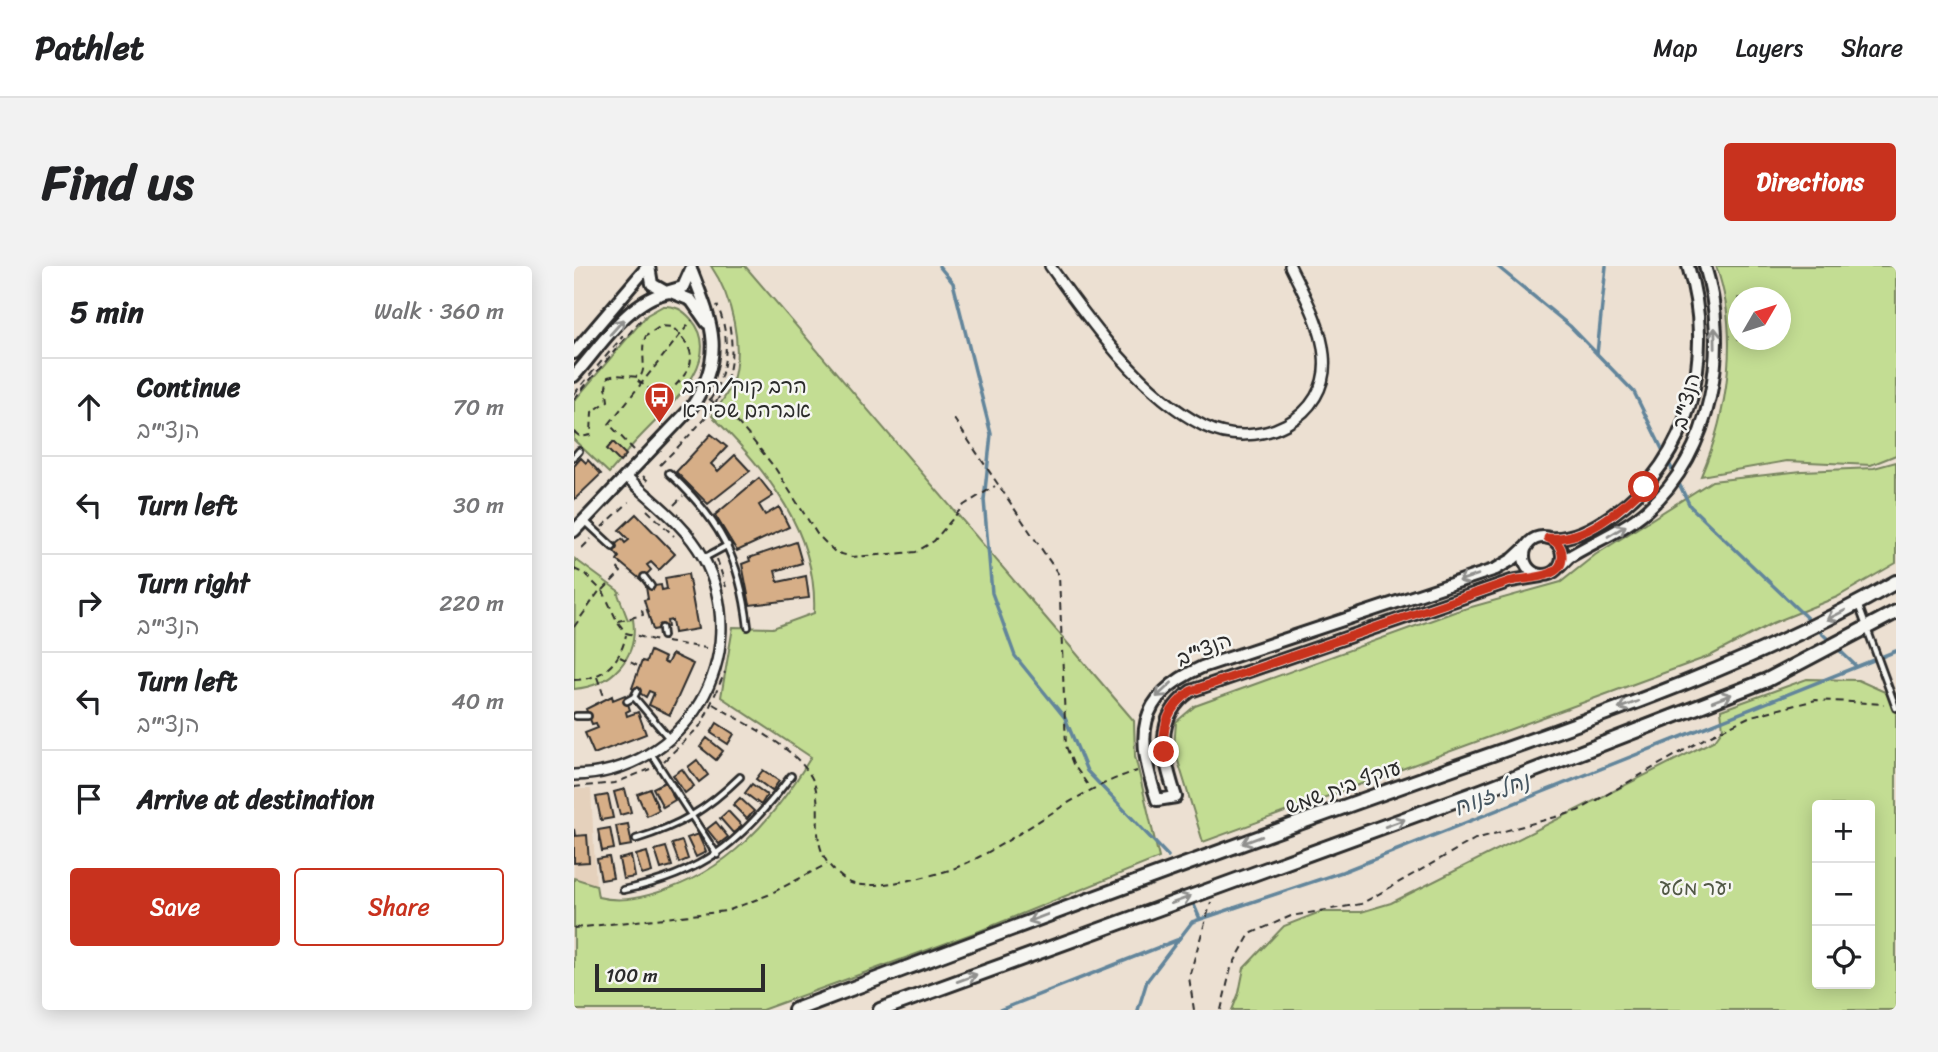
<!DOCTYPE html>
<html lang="en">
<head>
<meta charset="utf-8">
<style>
	:root { --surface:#fff; --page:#f2f2f2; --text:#202124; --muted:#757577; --line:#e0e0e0; --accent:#c8321e }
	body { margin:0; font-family:Sriracha,"Playpen Sans Hebrew",sans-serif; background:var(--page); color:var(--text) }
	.controls { position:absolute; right:21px; bottom:21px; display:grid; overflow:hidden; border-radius:7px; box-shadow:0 4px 18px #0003 }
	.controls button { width:63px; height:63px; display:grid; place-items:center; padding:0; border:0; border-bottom:2px solid var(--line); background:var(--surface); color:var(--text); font:35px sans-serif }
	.compass { position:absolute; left:1154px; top:21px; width:63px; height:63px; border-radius:50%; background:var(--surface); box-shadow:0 4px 18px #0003; rotate:51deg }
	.scale { position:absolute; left:21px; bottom:18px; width:170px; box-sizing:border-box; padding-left:7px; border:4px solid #2b2b2b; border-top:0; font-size:19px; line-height:24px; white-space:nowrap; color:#2b2b2b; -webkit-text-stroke:5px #f6f6f2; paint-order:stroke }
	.stop { position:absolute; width:21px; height:21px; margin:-16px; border:5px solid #c8321e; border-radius:50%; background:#fff }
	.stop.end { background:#c8321e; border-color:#fff; box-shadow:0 2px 7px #0008 }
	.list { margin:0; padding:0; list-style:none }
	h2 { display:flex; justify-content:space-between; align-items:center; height:91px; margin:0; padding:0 28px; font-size:30px }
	h2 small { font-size:23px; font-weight:400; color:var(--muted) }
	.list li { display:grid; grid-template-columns:46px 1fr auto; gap:21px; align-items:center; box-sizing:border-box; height:98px; padding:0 28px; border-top:2px solid var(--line) }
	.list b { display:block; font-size:26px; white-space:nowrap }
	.list p { margin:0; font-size:23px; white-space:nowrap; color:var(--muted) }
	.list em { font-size:23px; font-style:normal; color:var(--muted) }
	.actions { display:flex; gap:14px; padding:21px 28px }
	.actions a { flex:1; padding:16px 0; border:2px solid var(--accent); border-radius:7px; text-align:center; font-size:24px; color:var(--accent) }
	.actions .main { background:var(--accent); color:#fff }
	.icon { flex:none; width:38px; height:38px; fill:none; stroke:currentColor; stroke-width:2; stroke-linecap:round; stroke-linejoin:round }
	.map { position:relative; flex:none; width:1322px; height:744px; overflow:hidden; border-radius:7px }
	header { display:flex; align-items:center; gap:42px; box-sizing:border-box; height:98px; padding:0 35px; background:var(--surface); border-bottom:2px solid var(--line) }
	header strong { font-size:33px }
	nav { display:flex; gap:38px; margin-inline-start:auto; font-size:24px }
	.intro { display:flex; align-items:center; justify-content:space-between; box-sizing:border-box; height:168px; padding:0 42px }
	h1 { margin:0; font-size:49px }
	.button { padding:18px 32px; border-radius:7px; background:var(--accent); color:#fff; font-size:24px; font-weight:700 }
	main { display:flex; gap:42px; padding:0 42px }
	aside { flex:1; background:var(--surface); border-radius:7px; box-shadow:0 4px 18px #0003 }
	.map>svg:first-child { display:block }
	.built { fill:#e5d1bc }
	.green { fill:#c3dd93; stroke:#77845f; stroke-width:2; fill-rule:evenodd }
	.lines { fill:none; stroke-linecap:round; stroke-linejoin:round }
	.stream { stroke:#62859b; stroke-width:3.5 }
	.building { fill:#d6ae87; stroke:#2b2b2b; stroke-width:2 }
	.service-casing { stroke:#2b2b2b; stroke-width:10 }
	.minor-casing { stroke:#2b2b2b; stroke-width:14 }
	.tertiary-casing { stroke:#2b2b2b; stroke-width:16 }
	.secondary-casing { stroke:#2b2b2b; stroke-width:18 }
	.path { stroke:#2b2b2b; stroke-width:2; stroke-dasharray:7 5; stroke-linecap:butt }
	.service { stroke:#f6f6f2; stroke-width:4.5 }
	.minor { stroke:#f6f6f2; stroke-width:9 }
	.tertiary { stroke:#f6f6f2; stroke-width:10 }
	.secondary { stroke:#f6f6f2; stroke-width:12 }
	.oneway { stroke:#90908e }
	.route { stroke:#c8321e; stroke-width:9 }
	.labels { text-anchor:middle; stroke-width:5; stroke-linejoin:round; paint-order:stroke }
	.poi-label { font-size:21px; fill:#2b2b2b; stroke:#f6f6f2; text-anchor:start }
	.street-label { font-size:21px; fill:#2b2b2b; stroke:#f6f6f2 }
	.park-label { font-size:21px; fill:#515845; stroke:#f6f6f2 }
	.water-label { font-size:23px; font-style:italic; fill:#475863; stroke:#f6f6f2 }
</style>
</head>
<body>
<header>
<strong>Pathlet</strong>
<nav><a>Map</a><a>Layers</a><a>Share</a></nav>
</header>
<div class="intro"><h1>Find us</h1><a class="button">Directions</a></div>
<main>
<aside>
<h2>5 min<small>Walk · 360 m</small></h2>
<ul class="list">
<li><svg class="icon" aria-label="ahead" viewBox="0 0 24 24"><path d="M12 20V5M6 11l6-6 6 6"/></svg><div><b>Continue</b><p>הנצי&quot;ב</p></div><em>70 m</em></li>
<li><svg class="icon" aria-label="left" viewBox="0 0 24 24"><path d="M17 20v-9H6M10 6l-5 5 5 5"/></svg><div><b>Turn left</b></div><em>30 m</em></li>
<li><svg class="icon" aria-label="right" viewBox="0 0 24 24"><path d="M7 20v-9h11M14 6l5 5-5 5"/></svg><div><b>Turn right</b><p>הנצי&quot;ב</p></div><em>220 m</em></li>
<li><svg class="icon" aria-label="left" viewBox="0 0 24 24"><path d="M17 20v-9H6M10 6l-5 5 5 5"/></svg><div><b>Turn left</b><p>הנצי&quot;ב</p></div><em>40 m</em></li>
<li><svg class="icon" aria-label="arrive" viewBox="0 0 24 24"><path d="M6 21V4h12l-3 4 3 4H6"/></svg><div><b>Arrive at destination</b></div></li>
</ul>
<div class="actions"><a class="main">Save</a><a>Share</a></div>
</aside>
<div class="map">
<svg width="1322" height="744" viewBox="0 0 1322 744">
	<rect width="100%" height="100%" fill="#ece0d2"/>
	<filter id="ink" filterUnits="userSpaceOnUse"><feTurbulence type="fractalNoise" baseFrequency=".0143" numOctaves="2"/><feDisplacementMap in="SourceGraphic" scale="14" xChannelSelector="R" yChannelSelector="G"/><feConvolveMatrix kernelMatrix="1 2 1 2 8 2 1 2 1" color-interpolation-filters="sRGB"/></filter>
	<g filter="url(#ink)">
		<path class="built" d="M0 523H17L22 619 0 612Z"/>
		<path class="green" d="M137 0H171L560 455 561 490 585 592 403 666 188 744H0V612L22 619 24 631C44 636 62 633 82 627 154 606 200 553 237 491L147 431 159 361 199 362 240 347C244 267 192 203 138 150 145 140 154 128 158 117 170 80 158 31 137 0Z
			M1142 0H1322V189L1297 199 1213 195 1127 210C1154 147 1166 66 1142 0ZM1164 32H1206V74H1164Z
			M89 40C101 39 109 44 117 53 153 94 91 144 66 171 53 184 47 194 35 207L0 174V135L73 49Z
			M1322 196V297L1263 331 1199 357 1136 390 629 576 600 482 602 456 621 440 883 345 987 316 1021 289 1138 215 1228 205 1300 202Z
			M1 293 46 326 44 328 54 354 59 353C65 392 37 420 0 423Z
			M1233 413 1284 414 1322 431V744H658L665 727 670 702 710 660 746 646H787L817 637 1141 474 1149 463 1147 444ZM1243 539H1296V718H1243Z"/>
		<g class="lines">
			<path class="stream" d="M365 0 379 17 417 168 410 234 418 327 441 390 491 452 513 505 594 590
				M923 0 996 60 1060 126 1116 240 1237 356
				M1023 88 1032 0
				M1242 362 1257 376
				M1262 381 1282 400
				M620 639 626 653
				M426 744 603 674
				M564 744 573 715 618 656 768 606 1322 385"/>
		</g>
		<path class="building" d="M137 168 153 181 137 198 144 205 161 189 176 205 134 238 102 206Z
			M39 176 52 189 46 196 33 183Z
			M7 192 12 197 14 194 27 208 0 234V200Z
			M185 212 199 230 185 239 191 249 205 241 215 261 163 285 141 249Z
			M62 248 101 288 85 304 77 296 73 299 77 304 67 314 43 294 45 291 37 282 48 273 51 277 55 274 45 264Z
			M222 276 228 297 201 305 204 316 232 310 235 332 176 339 168 298 176 295 175 292Z
			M114 308 124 363 100 367 98 354 93 355 94 361 79 364 70 334 74 333 72 321 87 319 88 324 93 323 91 312Z
			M76 385 91 392 89 396 93 398 98 388 119 398 96 449 75 439 80 427 75 425 72 431 58 422 68 395 72 396Z
			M51 429 56 444 52 446 53 450 64 446 72 468 20 488 11 467 24 462 22 457 18 458 12 443 38 430 39 434Z
			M143 457 160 468 154 478 137 467Z
			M133 472 149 485 142 494 126 481Z
			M123 494 134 509 125 516 114 501Z
			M108 503 120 520 111 527 99 509Z
			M189 504 205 515 198 525 182 513Z
			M91 516 101 534 89 541 79 522Z
			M178 518 193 529 187 539 171 527Z
			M51 523 57 546 46 549 40 526Z
			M76 523 85 544 73 550 63 528Z
			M34 529 39 552 27 554 22 531Z
			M166 532 180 545 173 553 159 539Z
			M154 545 168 560 159 567 146 552Z
			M142 556 154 571 145 578 133 563Z
			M54 558 58 579 46 581 42 560Z
			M36 562 40 583 28 585 24 564Z
			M0 563 1 570 13 569 15 596 0 597Z
			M124 568 132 586 122 591 113 572Z
			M108 575 114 593 105 597 98 578Z
			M92 581 98 600 87 603 81 584Z
			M73 586 78 606 68 609 62 589Z
			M57 590 61 611 49 613 45 593Z
			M35 591 39 612 27 614 23 593Z"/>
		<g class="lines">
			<defs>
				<path id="service" d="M0 191 5 185
					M95 207C146 254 166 292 174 361
					M11 255 39 281
					M130 292 154 279
					M70 311 77 320
					M1284 338 1322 442
					M88 362 89 370
					M60 431 94 471
					M53 435 60 431 63 425
					M2 450H14
					M78 489 143 589
					M62 573C107 559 132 544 166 511
					M49 624C130 608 168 575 217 510"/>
				<path id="minor" d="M476 0C516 56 567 128 630 160 682 186 757 153 750 89 747 57 730 29 716 0
					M0 509C111 507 182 390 129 291 111 258 78 235 52 210"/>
				<path id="tertiary" d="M75 0 78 18 92 26 109 21 117 3
					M97 26 117 34 133 57
					M0 87 74 0
					M0 110C26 81 55 33 95 26
					M0 265 117 142C152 90 139 59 118 6
					M950 290a19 19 0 1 1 38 0a19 19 0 1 1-38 0Z
					M974 272C998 274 1019 262 1038 249 1117 194 1142 89 1114 0
					M953 280 939 293 922 303 628 401C561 431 562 470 583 534L602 531C589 492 578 452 617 425L937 315 967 310
					M985 301 995 291C1021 275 1050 264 1073 244 1139 186 1156 81 1131 0"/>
				<path id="secondary" d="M221 744C419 669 618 595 817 524 989 462 1163 408 1322 316
					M306 744 907 525 1193 414 1322 346"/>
			</defs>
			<use href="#service" class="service-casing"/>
			<use href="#minor" class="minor-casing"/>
			<use href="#tertiary" class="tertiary-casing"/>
			<use href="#secondary" class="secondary-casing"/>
			<path class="path" d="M0 128 49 70
				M0 133 70 50
				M135 133 157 149 177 172 201 202 243 268 261 286 278 291 342 286 360 275 390 239 421 220
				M136 134C154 105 157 69 143 39
				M380 153 485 309 492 480 499 498 516 522
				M0 166 7 171 17 169 18 146 34 135 32 121 34 111 42 109 66 111C74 100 65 83 72 70L87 60 98 61C132 92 115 106 89 132L61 113
				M60 184 35 158 118 54
				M86 199C129 155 168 125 155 57
				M69 210 77 218
				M100 239 109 230
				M73 244 100 270
				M28 261 55 236
				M8 282 17 273
				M143 293 152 321
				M0 303 11 308 30 327 43 355 52 367 83 375
				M29 324 47 306 44 303 48 299
				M44 355 69 349 68 344 72 343
				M0 361 26 324
				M92 376 132 382
				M46 391 66 401
				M23 411 31 433
				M0 414C29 413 46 397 52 369
				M139 438C169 457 235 486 242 524 247 550 238 572 253 596 258 603 269 614 277 617 297 625 366 609 386 600 448 573 499 524 563 505
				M90 495 128 458 151 406
				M0 521 41 517 76 503
				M0 662 153 645 194 629 253 598
				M620 744 615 711 637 636
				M647 744 657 702 676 668 717 650 787 638 901 573 1004 545 1135 470 1177 450 1242 434 1310 438"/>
			<use href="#service" class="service"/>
			<use href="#minor" class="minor"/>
			<use href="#tertiary" class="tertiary"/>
			<use href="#secondary" class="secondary"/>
		</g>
		<defs><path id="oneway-shaft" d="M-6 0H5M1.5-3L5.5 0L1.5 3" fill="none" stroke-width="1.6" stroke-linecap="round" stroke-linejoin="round" transform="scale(1.75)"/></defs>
		<g class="oneway">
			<use href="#oneway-shaft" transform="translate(43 61) rotate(-48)"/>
			<use href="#oneway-shaft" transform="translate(1141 72) rotate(-91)"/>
			<use href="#oneway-shaft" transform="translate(1043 265) rotate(-31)"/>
			<use href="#oneway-shaft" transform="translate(894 312) rotate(162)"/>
			<use href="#oneway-shaft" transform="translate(1262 349) rotate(153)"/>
			<use href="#oneway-shaft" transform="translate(590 424) rotate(137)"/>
			<use href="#oneway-shaft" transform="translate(1148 432) rotate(-21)"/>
			<use href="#oneway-shaft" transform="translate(1054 439) rotate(160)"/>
			<use href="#oneway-shaft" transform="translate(821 557) rotate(-20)"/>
			<use href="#oneway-shaft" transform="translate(678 574) rotate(160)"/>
			<use href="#oneway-shaft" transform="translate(607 634) rotate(-20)"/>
			<use href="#oneway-shaft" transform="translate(464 652) rotate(159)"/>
			<use href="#oneway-shaft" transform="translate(393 712) rotate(-20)"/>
		</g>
	</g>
	<g class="lines" filter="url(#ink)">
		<path class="route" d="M590 486C588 459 594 441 617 425L937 315C953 311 990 314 988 289 988 280 982 275 974 272 1012 275 1045 245 1070 221"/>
	</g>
	<defs>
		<symbol id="bus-pin" viewBox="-11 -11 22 30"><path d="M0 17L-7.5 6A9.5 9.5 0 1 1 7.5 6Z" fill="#c8321e" stroke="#f6f6f2"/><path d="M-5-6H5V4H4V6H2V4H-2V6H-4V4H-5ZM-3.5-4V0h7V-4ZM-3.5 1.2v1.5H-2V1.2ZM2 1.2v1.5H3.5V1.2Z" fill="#fff"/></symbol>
	</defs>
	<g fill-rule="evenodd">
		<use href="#bus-pin" x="68" y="114" width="35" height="47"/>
	</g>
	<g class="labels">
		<g class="poi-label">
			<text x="108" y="127">הרב קוק/הרב<tspan x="108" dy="24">אברהם שפירא</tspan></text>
		</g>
		<g class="street-label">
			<text transform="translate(1112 135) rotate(-76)" y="7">הנצי"ב</text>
			<text transform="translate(630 383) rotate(-22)" y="7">הנצי"ב</text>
			<text transform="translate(769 521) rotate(-20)" y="7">עוקף בית שמש</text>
		</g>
		<g class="park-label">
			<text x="1122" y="629">יער מטע</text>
		</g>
		<g class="water-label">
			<text transform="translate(917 528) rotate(-22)" y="8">נחל זנוח</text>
		</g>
	</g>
</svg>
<div class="controls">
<button>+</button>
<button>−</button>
<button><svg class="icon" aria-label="locate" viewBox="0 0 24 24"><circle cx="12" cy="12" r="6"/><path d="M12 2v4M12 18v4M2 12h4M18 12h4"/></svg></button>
</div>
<svg class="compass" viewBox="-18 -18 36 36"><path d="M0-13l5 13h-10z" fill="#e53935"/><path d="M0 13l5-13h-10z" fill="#757577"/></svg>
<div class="scale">100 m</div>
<div class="stop" style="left:1070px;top:221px"></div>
<div class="stop end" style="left:590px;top:486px"></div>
</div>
</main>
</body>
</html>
